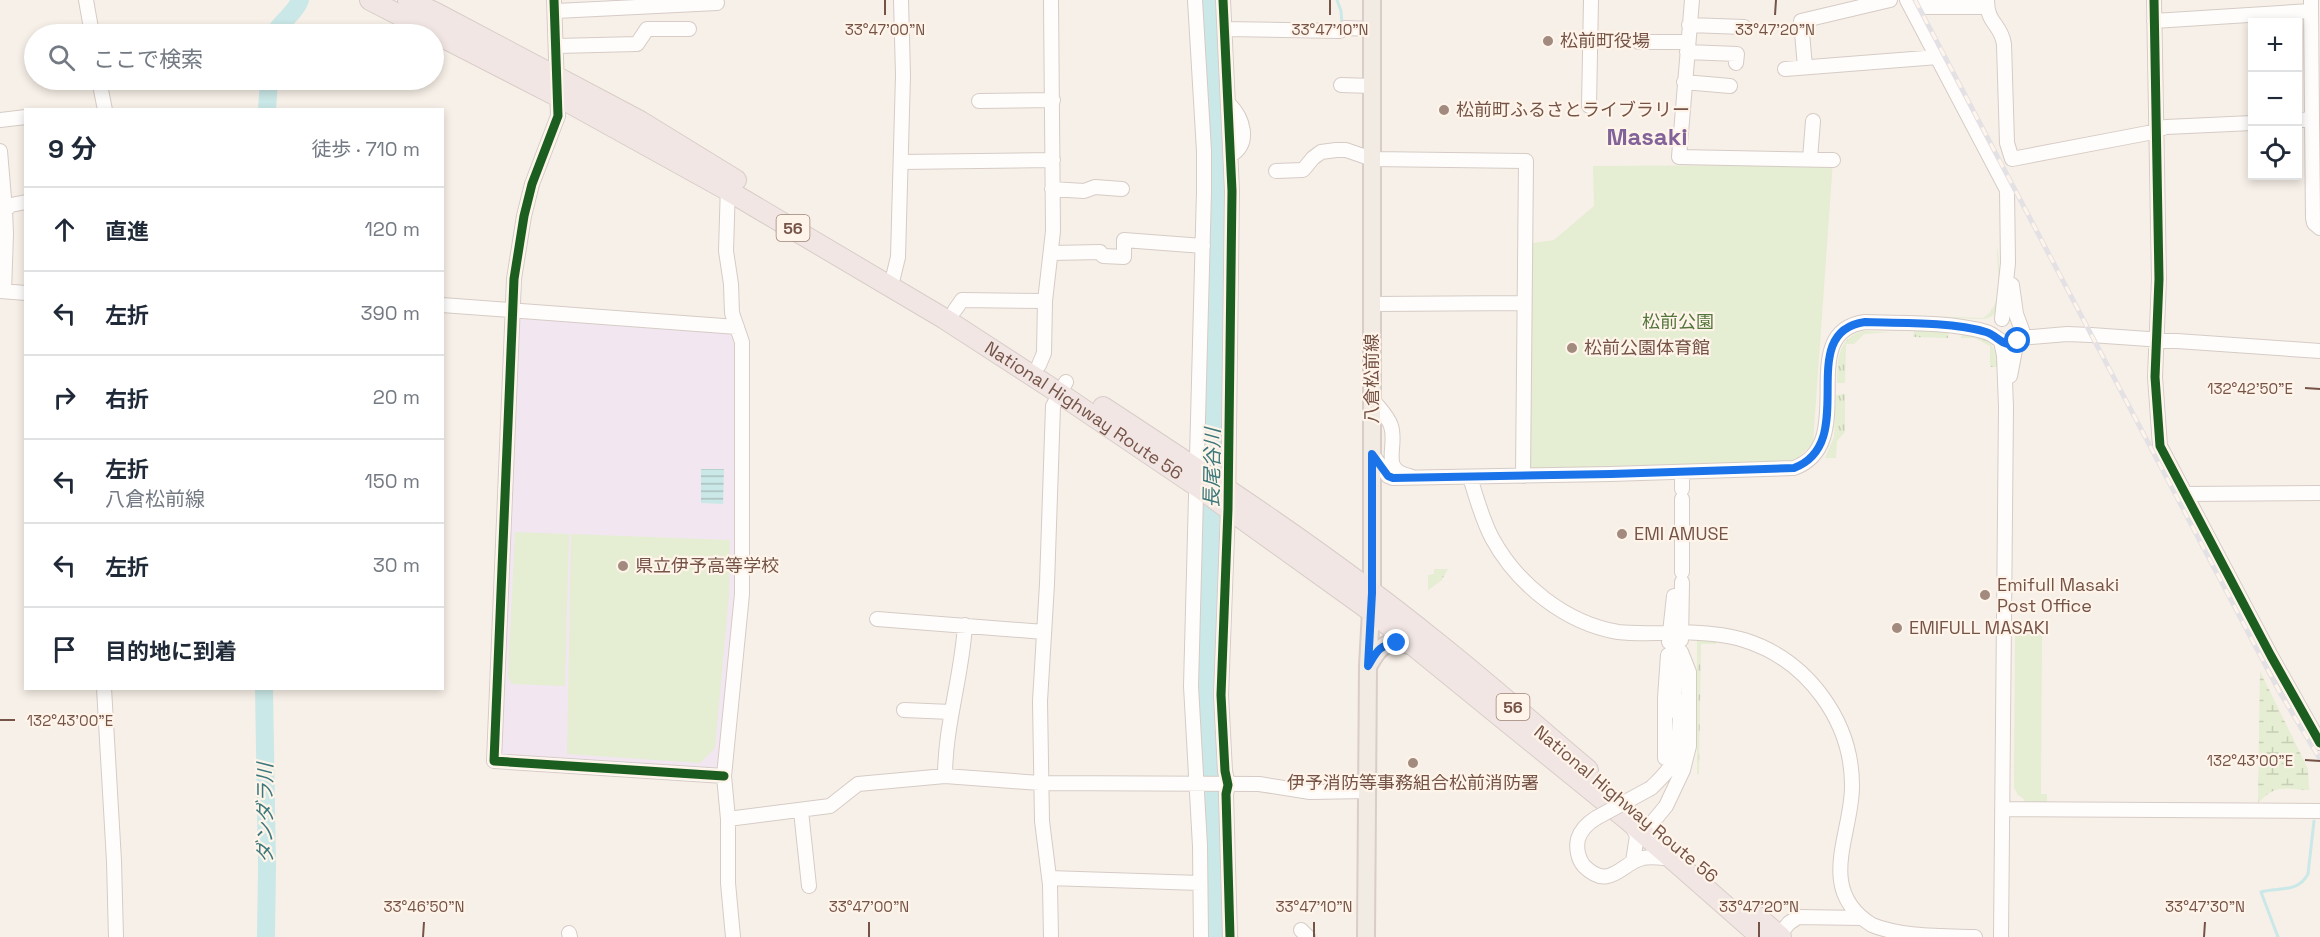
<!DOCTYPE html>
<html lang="ja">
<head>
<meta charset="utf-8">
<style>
	:root { --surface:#fff; --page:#f6f6f7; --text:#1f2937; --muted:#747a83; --line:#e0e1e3 }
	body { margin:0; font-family:"Space Grotesk","Noto Sans JP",sans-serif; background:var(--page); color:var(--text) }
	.controls { position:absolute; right:18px; top:18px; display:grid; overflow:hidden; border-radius:0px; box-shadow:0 3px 9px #0003 }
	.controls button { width:54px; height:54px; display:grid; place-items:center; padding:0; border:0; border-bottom:2px solid var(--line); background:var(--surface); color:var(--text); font:30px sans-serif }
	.stop { position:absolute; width:18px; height:18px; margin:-14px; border:4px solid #1a73e8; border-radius:50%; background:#fff }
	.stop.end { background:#1a73e8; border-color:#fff; box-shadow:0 2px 6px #0008 }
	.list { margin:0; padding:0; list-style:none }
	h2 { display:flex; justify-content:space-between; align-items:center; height:78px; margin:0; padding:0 24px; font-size:26px }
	h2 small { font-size:20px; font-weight:400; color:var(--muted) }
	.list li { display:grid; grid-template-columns:39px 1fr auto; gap:18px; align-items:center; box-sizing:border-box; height:84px; padding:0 24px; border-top:2px solid var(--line) }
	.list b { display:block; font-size:22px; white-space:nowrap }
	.list p { margin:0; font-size:20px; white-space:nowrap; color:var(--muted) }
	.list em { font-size:20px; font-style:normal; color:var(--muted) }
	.icon { flex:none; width:33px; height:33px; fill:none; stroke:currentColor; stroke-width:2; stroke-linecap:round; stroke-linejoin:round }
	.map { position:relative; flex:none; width:2320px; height:937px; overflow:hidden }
	.search { position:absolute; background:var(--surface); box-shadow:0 3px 9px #0003; left:24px; top:24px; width:420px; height:66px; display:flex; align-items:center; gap:15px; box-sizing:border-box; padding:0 21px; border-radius:33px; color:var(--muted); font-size:22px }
	.panel { position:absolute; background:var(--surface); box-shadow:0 3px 9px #0003; left:24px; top:108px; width:420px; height:582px; border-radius:0px }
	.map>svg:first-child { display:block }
	.education { fill:#f2e7f1 }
	.grass { fill:url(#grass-tufts) }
	.wetland { fill:url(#wetland-marsh) }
	.park { fill:#e5edd2 }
	.water { fill:url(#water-rules) }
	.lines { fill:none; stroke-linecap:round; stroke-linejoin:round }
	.stream { stroke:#cae8e7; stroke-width:3 }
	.river { stroke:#cae8e7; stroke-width:18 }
	.minor-casing { stroke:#d6cbc5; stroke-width:16 }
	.major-casing { stroke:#d8cdc8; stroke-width:20 }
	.highway-casing { stroke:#d8cdc8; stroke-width:22 }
	.minor { stroke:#fefdfc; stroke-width:14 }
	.major { stroke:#f2ebe4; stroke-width:16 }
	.highway { stroke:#f1e6e3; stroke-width:20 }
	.rail-casing { stroke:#e4e1e5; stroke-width:5 }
	.rail { stroke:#fff4e9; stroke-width:3; stroke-dasharray:9; stroke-linecap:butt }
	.minor-bridge-casing { stroke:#d6cbc5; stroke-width:16; stroke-linecap:butt }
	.minor-bridge { stroke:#fefdfc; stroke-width:14 }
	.cycleway-casing { stroke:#fff4e9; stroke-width:13 }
	.cycleway { stroke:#1b5e20; stroke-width:9 }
	.route { stroke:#1a73e8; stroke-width:8 }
	.ticks { fill:none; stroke:#765347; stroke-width:2 }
	.poi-dot { fill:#a38a7f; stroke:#fff4e9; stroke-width:2 }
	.labels { text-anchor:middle; stroke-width:4.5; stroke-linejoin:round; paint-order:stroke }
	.shield { fill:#fff4e9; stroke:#9f8378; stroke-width:1.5 }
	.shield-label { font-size:16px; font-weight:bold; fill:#765347 }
	.poi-label { font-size:18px; fill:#765347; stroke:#fff4e9; text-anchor:start }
	.park-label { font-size:18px; fill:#53763c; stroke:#fff4e9 }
	.street-label { font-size:18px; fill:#765347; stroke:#fff4e9 }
	.water-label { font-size:20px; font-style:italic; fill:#3a787c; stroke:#fff4e9 }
	.district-label { font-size:24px; font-weight:bold; fill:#816299; stroke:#fff4e9 }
	.ticks-label { font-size:15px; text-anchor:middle; fill:#765347; stroke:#fff4e9; stroke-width:4.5; stroke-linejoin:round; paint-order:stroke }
</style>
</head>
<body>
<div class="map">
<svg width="2320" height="937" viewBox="0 0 2320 937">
	<defs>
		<pattern id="grass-tufts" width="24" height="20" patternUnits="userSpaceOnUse" patternTransform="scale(1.5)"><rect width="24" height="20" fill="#e5edd2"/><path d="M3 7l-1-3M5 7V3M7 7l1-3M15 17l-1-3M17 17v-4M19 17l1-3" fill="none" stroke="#c8cdb6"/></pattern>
		<pattern id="wetland-marsh" width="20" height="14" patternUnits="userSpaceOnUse" patternTransform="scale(1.5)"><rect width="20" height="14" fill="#e5edd2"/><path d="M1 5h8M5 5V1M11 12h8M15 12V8" fill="none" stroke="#c8cdb6"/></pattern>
		<pattern id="water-rules" width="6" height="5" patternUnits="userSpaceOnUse" patternTransform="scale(1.5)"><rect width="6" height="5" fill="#cae8e7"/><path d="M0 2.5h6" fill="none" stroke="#a9bfbd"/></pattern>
	</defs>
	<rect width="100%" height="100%" fill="#f7f0e8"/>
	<path class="education" d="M521 319 727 331 739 342 738 594 720 764 712 772 506 757 500 750 518 322Z"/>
	<path class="grass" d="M1997 247C2000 257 2001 303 1995 313 1990 319 1984 319 1978 319L1899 315 1983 318C2005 305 1997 270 1997 247Z
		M1914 330 1949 332 1948 338 1913 337Z
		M1864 331 1891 332 1864 334 1854 344H1846L1845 383H1837C1838 360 1837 337 1864 331Z
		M1962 333C1985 334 1997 342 1997 367H1990V346L1975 338H1961Z
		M1845 394V432L1837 441 1836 458H1825L1834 437 1836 395Z
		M1434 569H1448L1441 581 1428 590V575L1434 574Z
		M1697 639 1717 641 1716 644H1701L1699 774H1697Z"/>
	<path class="wetland" d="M2260 671 2308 769 2309 790C2284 789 2277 783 2258 803Z"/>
	<path class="park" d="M1833 160 1813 443 1793 463 1528 470 1533 243 1554 240 1594 206 1593 166 1801 165Z
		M515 532 569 534 565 686 512 684 508 677Z
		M571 534 730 540 729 596 715 748 700 763 567 754Z
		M2015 631H2042L2041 794H2047V805H2025L2024 799 2018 795 2014 788Z"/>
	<path class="water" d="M701 469H724L723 504 701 503Z"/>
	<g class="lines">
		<path class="stream" d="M1337 0 1341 11 1342 25
			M2278 937 2261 892C2279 887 2298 893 2308 874L2314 821"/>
		<path class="river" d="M1209 0 1219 165 1207 684 1216 937
			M274 34C281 21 295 14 300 0
			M267 110 269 80
			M264 688 267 866 266 937"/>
		<defs>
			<path id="minor" d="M86 0 92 34
				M554 0 558 116 532 184 524 216 514 279 494 761 724 776
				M1195 0 1204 151V191L1191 686 1200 846 1201 937
				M1223 0 1232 191 1228 509 1221 695 1225 771 1228 785 1226 794 1230 937
				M1692 0 1679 157 1833 160
				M1907 0 2007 190 2008 263 2002 319
				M1923 0 1927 7H1987
				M1987 0C1987 24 2001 24 2004 44L2007 143 2012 159 2148 133 2166 127 2252 123
				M2154 0 2159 279 2155 377 2160 446 2271 656 2320 743
				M2311 0 2312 119
				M556 11 717 3
				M2154 21 2311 11
				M1689 25 1744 27
				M1225 29 1340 31 1345 28 1372 29
				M1639 42H1688
				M557 46 637 44 647 29H689
				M1687 52 1737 54 1736 63
				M1805 67 1801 21 1890 0
				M1785 69 1938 57
				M99 80 105 110
				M1684 82 1730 86
				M1341 85 1372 86
				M979 101 1053 100
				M1229 104C1243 118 1251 143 1231 155
				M1589 106 1591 0
				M0 120 26 117
				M2298 120 2312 119 2313 218 2314 223 2320 228
				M0 151 5 210
				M1810 159 1813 121
				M901 162 1053 160
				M1276 171 1303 170 1313 158 1321 152 1336 150H1346L1372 159 1526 161 1523 476
				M728 184 726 251 731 284 732 313 742 342V594L724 776 728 819V883L733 937
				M1052 189 1084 191 1095 187 1122 189
				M0 234H6L5 210 11 205 26 202
				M1052 253 1100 252 1103 256 1124 257V240L1203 246
				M891 286 898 257 903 75 901 0
				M0 291 26 293
				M4 291 6 234
				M1372 304 1524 303
				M442 305 737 327
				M955 310 962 300 1045 301
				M2020 338 2067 334 2091 335 2320 351
				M1039 365 1044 353 1045 301 1053 231 1051 0
				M2010 376 2015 350 2022 330 2016 314 2012 285
				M1372 399C1378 407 1388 416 1391 426 1398 447 1379 470 1410 476
				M1372 454 1388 476 1393 478 1611 474 1794 468C1862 443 1792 332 1865 322 1899 323 1953 322 1986 332 1999 336 2004 350 2018 341
				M1470 477C1476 497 1482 519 1492 538 1517 584 1565 623 1618 632 1635 634 1652 633 1669 633
				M1682 489V472
				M2184 494 2320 493
				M1682 572V499
				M877 619 1044 632
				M1681 640 1682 582
				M1669 642 1674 596
				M104 688 114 861 116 937
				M904 710 951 712
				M1674 711 1677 639 1678 634 1681 632C1703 633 1724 634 1744 640 1808 660 1853 722 1852 788 1851 837 1816 890 1872 925 1901 937 1942 936 1975 937
				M1665 758V698L1668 655
				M945 776C945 725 962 676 965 625
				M1651 788C1657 782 1665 775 1670 767 1680 750 1680 720 1680 701
				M2002 809 2320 811
				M801 811 809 886
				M1596 818C1588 823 1581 829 1578 839 1576 848 1578 859 1584 866 1610 892 1622 862 1643 858 1652 856 1662 858 1671 859
				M728 819 830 806 858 784 945 776 1040 783 1259 784 1310 792 1368 791
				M1652 823 1666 806 1683 770 1689 746V672L1681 652
				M1632 826 1637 836 1633 861
				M1049 878 1200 883
				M1301 930 1308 937
				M569 933 570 937
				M1779 935 1789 923 1798 917 1862 918
				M1051 937 1050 885 1042 821 1040 701 1047 584 1053 406 1066 382
				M2001 937 2006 407 2004 355 2001 342"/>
			<path id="major" d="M1369 665C1382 641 1389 641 1414 646
				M1366 937 1368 666 1372 593V0"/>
			<g id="highway">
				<path id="s1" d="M370 0 559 97 727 190 945 319 1059 393 1198 487 1372 612 1629 821 1761 937"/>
				<path d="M408 0 436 13 640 121 736 180"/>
				<path d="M1103 407C1216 481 1330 556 1435 641 1487 682 1537 727 1588 770"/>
				<path d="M1753 913 1781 937"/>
			</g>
		</defs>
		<use href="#minor" class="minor-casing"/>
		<use href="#major" class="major-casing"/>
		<use href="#highway" class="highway-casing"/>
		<use href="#minor" class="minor"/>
		<use href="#major" class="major"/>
		<use href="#highway" class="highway"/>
		<defs>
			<path id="rail" d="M1915 0 2279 691 2320 759"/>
		</defs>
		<use href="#rail" class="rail-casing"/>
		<use href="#rail" class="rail"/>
		<defs>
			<path id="minor-bridge" d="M1596 818 1651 788"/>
		</defs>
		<use href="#minor-bridge" class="minor-bridge-casing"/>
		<use href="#minor-bridge" class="minor-bridge"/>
		<defs>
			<path id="cycleway" d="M554 0 558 116 532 184 524 216 514 279 494 761 724 776
				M1223 0 1232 191 1228 509 1221 695 1225 771 1228 785 1226 794 1230 937
				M2154 0 2159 279 2155 377 2160 446 2271 656 2320 743"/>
		</defs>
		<use href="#cycleway" class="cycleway-casing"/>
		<use href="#cycleway" class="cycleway"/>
	</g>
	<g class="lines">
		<path class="route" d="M1397 643C1379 645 1377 651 1368 666L1372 593V454L1388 476 1393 478 1611 474 1794 468C1862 442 1792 332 1865 322 1899 323 1953 322 1986 332 1999 336 2004 350 2018 341"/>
	</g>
	<path class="ticks" d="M885 15V0M1330 15V0M1775 15 1776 0M2305 388 2320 389M0 720H15M2305 760 2320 761M423 937 424 922M869 937V922M1314 937V922M1759 937V922M2204 937 2205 922"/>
	<g class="poi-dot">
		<circle cx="1548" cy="41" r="6"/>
		<circle cx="1444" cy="110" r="6"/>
		<circle cx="1572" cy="348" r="6"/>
		<circle cx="1622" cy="534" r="6"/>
		<circle cx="623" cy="566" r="6"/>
		<circle cx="1985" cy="595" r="6"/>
		<circle cx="1897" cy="628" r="6"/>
		<circle cx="1413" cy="763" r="6"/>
	</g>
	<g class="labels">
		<g class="shield">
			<rect x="776.5" y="215" width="33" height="26" rx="4.5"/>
			<rect x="1496.5" y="694" width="33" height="26" rx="4.5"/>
		</g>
		<g class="shield-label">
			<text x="793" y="234">56</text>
			<text x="1513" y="713">56</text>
		</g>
		<g class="poi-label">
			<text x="1560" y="47">松前町役場</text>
			<text x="1456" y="116">松前町ふるさとライブラリー</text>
			<text x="1584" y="354">松前公園体育館</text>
			<text x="1634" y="540">EMI AMUSE</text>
			<text x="635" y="572">県立伊予高等学校</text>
			<text x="1997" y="591">Emifull Masaki<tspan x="1997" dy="21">Post Office</tspan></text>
			<text x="1909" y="634">EMIFULL MASAKI</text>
			<text x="1413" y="789" text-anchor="middle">伊予消防等事務組合松前消防署</text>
		</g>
		<g class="park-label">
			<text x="1678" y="328">松前公園</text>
		</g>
		<g class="street-label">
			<text transform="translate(1372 379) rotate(-90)" y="6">八倉松前線</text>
			<text dy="6" stroke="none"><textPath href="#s1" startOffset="824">National Highway Route 56</textPath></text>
			<text transform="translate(1626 804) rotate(40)" y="6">National Highway Route 56</text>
		</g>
		<g class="water-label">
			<text transform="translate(1212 468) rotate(-89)" y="7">長尾谷川</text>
			<text transform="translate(265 813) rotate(-90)" y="7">ダンダラ川</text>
		</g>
		<g class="district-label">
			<text x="1647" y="145">Masaki</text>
		</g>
	</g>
	<g class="ticks-label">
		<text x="885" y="35">33°47'00"N</text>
		<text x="1330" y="35">33°47'10"N</text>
		<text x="1775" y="35">33°47'20"N</text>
		<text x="2250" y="394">132°42'50"E</text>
		<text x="70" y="726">132°43'00"E</text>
		<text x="2250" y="766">132°43'00"E</text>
		<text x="424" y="912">33°46'50"N</text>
		<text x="869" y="912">33°47'00"N</text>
		<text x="1314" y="912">33°47'10"N</text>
		<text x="1759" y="912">33°47'20"N</text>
		<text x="2205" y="912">33°47'30"N</text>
	</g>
</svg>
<div class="controls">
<button>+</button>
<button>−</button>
<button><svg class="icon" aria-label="locate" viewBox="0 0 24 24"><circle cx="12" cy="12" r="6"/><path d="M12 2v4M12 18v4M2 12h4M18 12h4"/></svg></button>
</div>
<div class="stop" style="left:2018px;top:341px"></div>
<div class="stop end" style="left:1397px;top:643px"></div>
<div class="search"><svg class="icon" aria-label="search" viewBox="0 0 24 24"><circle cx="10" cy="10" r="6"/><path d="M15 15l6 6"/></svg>ここで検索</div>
<section class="panel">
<h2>9 分<small>徒歩 · 710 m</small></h2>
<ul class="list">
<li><svg class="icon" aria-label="ahead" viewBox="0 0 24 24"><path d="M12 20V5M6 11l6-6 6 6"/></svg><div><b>直進</b></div><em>120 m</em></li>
<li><svg class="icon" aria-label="left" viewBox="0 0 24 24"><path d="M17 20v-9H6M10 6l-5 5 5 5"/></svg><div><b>左折</b></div><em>390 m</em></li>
<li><svg class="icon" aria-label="right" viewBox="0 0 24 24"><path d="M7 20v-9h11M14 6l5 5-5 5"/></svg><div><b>右折</b></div><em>20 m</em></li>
<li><svg class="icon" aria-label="left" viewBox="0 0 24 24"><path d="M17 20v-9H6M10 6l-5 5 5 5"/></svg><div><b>左折</b><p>八倉松前線</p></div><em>150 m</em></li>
<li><svg class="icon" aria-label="left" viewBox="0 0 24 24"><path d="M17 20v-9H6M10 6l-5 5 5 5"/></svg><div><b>左折</b></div><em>30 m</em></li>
<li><svg class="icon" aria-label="arrive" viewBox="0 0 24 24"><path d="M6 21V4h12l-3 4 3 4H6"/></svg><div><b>目的地に到着</b></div></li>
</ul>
</section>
</div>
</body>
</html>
